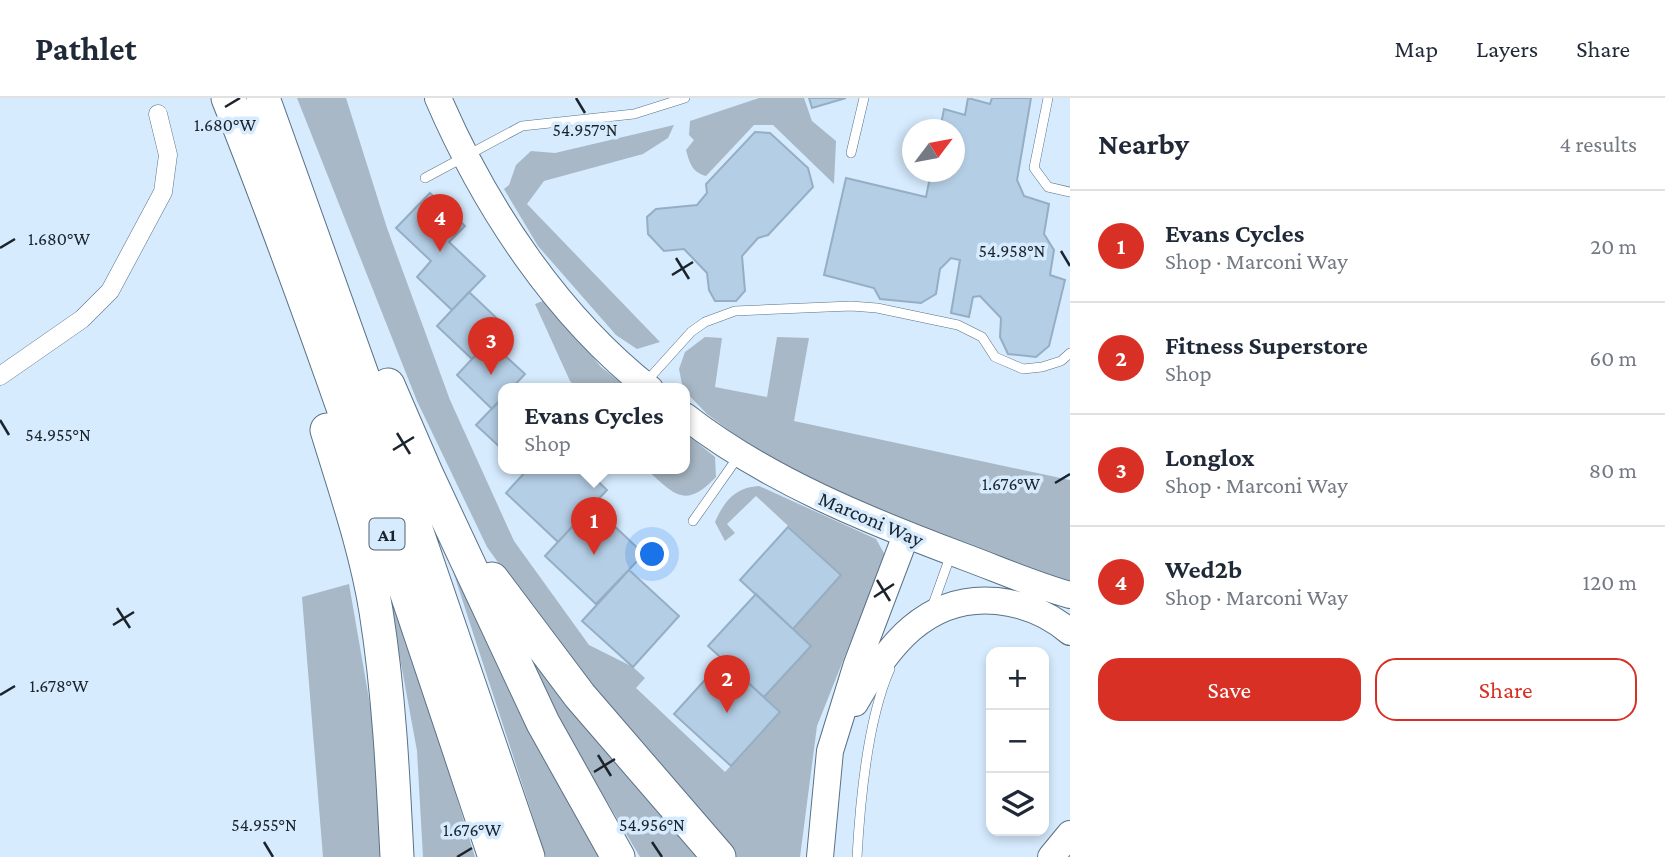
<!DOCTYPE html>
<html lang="en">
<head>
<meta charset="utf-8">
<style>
	:root { --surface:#fff; --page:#f6f6f7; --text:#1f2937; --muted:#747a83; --line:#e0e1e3; --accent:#d93025 }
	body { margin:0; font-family:"Crimson Pro",serif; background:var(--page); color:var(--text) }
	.controls { position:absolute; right:21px; bottom:21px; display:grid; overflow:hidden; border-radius:14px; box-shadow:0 4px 10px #0003 }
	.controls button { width:63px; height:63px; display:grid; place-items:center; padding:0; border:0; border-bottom:2px solid var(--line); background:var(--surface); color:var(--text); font:35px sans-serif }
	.compass { position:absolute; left:902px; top:21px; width:63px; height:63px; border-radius:50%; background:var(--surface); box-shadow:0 4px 10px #0003; rotate:58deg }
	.you { position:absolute; left:653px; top:457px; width:24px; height:24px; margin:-18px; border:5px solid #fff; border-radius:50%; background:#1a73e8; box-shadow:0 0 0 10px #1a73e833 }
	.badge { display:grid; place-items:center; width:46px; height:46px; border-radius:50%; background:var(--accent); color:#fff; font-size:23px; font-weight:700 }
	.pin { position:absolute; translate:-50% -58px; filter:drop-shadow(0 2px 4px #0008) }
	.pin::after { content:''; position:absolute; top:37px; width:24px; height:21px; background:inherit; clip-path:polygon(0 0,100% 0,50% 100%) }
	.popup { position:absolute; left:498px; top:285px; width:192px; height:91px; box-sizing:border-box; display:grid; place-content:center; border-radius:14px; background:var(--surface); filter:drop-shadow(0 2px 5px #0005); font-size:23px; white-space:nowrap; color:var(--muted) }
	.popup b { font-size:26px; color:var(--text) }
	.popup::after { content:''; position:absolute; left:50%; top:100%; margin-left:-14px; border:14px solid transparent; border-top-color:var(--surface) }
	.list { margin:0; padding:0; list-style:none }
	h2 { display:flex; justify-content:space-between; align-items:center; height:91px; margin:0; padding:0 28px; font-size:30px }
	h2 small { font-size:23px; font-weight:400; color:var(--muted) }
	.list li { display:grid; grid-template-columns:46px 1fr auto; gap:21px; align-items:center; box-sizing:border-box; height:112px; padding:0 28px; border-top:2px solid var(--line) }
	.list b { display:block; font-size:26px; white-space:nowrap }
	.list p { margin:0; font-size:23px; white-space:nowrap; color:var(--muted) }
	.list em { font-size:23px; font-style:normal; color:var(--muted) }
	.actions { display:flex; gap:14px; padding:21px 28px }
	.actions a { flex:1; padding:16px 0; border:2px solid var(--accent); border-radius:21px; text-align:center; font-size:24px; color:var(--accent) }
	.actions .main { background:var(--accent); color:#fff }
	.icon { flex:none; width:38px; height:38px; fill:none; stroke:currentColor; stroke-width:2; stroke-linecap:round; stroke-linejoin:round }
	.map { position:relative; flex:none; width:1070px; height:759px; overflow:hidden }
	header { display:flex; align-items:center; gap:42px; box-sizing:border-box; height:98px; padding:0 35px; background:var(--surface); border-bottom:2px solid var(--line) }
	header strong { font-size:33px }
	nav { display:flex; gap:38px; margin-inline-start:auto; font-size:24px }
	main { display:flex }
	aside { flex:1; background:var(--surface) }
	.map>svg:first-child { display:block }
	.green { fill:#a8b8c6 }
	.building { fill:#b4cee5; stroke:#95aec4; stroke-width:2 }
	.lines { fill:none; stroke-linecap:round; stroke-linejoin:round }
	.lane-casing { stroke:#5a7186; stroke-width:10 }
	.street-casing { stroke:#5a7186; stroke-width:19 }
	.secondary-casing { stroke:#5a7186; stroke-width:28 }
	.highway-casing { stroke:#5a7186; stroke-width:35 }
	.lane { stroke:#fff; stroke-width:9 }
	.street { stroke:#fff; stroke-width:18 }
	.secondary { stroke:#fff; stroke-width:26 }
	.highway { stroke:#fff; stroke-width:33 }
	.ticks { fill:none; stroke:#1b242d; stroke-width:2.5 }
	.labels { text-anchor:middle; stroke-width:7; stroke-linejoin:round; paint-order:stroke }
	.shield { fill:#d6ebfe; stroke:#53606c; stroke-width:2 }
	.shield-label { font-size:19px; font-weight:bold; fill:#1b242d }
	.street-label { font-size:21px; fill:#1b242d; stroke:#d6ebfe }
	.ticks-label { font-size:18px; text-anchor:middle; fill:#1b242d; stroke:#d6ebfe; stroke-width:7; stroke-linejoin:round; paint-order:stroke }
</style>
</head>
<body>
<header>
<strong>Pathlet</strong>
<nav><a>Map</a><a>Layers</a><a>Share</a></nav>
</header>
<main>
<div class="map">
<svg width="1070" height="759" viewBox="0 0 1070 759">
	<rect width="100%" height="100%" fill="#d6ebfe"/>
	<path class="green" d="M297 0H346L387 130 450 302 514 443 589 547 633 569 645 580 636 590 725 674 780 615 764 599 811 548 793 531 841 477 756 398 727 426 735 435 725 443 715 424C724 403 736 389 759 388L876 441 885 457 817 628 800 759H730L572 568 487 449 417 303Z
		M759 0H804L812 23 836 43 834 86 773 27H754L706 78C692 74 690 66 686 52L694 42 689 37 690 23Z
		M674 27 668 40 643 56 544 83 527 106 660 244 637 251 616 237 538 148 504 91 509 87 516 67 531 53 555 55Z
		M545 202 601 269 629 291H578L570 283 535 206Z
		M705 239 722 240 715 289 767 299 777 239 809 240 794 323 1070 382V485L1049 480 848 400 770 363 707 316 683 291 679 271 685 254Z
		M685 335 715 359 716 379C685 412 674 396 646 371H685Z
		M450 464 601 759H546Z
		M388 476 475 759H423L417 653 400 560 379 479Z
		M349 486 377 647 383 759H323L302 499Z
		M528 560 570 605 697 759H640L530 574Z"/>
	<path class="building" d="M809 0H846L812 10Z
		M968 0 990 6 992 0H1031L1017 82 1024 98 1049 106 1044 136 1054 152 1050 177 1065 182 1049 248 1036 259 1008 256 1000 239 1001 220 980 198 973 199 969 219 951 215 960 162 951 160 940 171 936 196 921 205 880 201 874 190 824 177 846 80 926 99 931 74H954V32H940L944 11 965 17Z
		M755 34 770 35 808 70 813 89 768 137 758 140 742 158 745 193 736 203H715L709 192 707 175 684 151 664 153 648 136 647 119 656 111 697 107 707 95 706 86Z
		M430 95 465 128 449 144 485 178 452 212 417 179 431 163 396 130Z
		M469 194 504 227 472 261 437 228Z
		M489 243 525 276 511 291H503V299L492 311 457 277Z
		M503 299V352L476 327Z
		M528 371H585L607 392 558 444 506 395Z
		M592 407 644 456 596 506 545 458Z
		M788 429 841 477 793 531 740 482Z
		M629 472 679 518 633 569 582 523Z
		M756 496 811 548 764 599 708 548Z
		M723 562 780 614 731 668 674 616Z"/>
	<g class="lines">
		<defs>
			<path id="lane" d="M1048 0 1034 70 1048 89 1070 94
				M851 55 864 0
				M425 80 522 28 634 16 685 0
				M645 285 691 234 705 224 735 213 851 208 877 210 958 227 982 239 995 259 1023 271 1042 269 1061 263 1070 255
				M693 423 738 359
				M931 512 951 456
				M857 759C860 705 868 620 890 571"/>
			<path id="street" d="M0 278 82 221 110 193 163 94 168 57 158 16"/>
			<path id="secondary" d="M438 0C485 109 556 217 650 291
				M685 318C767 382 869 423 965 459 1000 472 1034 487 1070 497
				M855 605C887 549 926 496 997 503 1025 506 1049 516 1070 534
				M820 759 830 653 857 566 906 437
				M1051 759 1070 736"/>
			<path id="highway" d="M228 0C327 249 410 505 495 759
				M263 0 391 358 528 759
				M388 287 426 375 543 625 618 759
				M327 332C345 391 366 451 376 513 389 595 393 677 397 759
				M492 481 580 598 719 759"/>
		</defs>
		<use href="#lane" class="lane-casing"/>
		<use href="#street" class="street-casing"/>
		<use href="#secondary" class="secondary-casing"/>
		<use href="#highway" class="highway-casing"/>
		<use href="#lane" class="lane"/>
		<use href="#street" class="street"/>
		<use href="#secondary" class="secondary"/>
		<use href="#highway" class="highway"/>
	</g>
	<path class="ticks" d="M576 0 585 15M225 9 240 0M0 150 15 141M1061 153 1070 168M676 160 689 181M672 177 693 164M0 322 9 337M397 335 410 356M393 352 414 339M1055 385 1070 376M877 482 890 503M874 499 894 486M117 510 130 530M113 527 134 514M0 597 15 588M598 657 611 678M594 674 615 661M264 744 273 759M652 744 662 759M457 759 472 750"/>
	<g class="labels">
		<rect class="shield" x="369.5" y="420.5" width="35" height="31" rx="5"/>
		<g class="shield-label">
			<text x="387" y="443">A1</text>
		</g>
		<g class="street-label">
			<text transform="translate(871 421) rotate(23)" y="7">Marconi Way</text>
		</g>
	</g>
	<g class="ticks-label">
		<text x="225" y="33">1.680°W</text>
		<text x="585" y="38">54.957°N</text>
		<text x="59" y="147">1.680°W</text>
		<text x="1012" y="159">54.958°N</text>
		<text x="58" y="343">54.955°N</text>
		<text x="1011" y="392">1.676°W</text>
		<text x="59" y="594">1.678°W</text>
		<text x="264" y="733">54.955°N</text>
		<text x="652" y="733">54.956°N</text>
		<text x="472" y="738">1.676°W</text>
	</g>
</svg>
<div class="controls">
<button>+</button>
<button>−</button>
<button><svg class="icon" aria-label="layers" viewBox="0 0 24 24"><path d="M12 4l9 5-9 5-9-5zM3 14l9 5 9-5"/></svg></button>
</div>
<svg class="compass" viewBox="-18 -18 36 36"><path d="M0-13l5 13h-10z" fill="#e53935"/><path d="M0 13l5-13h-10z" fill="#747a83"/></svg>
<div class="you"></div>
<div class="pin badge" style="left:594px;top:457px">1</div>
<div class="popup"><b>Evans Cycles</b>Shop</div>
<div class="pin badge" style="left:727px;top:615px">2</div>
<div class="pin badge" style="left:491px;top:277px">3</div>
<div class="pin badge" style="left:440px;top:154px">4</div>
</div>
<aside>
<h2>Nearby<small>4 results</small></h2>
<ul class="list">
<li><span class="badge">1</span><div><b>Evans Cycles</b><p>Shop · Marconi Way</p></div><em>20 m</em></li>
<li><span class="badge">2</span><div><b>Fitness Superstore</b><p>Shop</p></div><em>60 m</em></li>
<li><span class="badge">3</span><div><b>Longlox</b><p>Shop · Marconi Way</p></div><em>80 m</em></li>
<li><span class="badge">4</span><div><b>Wed2b</b><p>Shop · Marconi Way</p></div><em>120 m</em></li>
</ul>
<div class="actions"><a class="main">Save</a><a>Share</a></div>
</aside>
</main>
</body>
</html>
